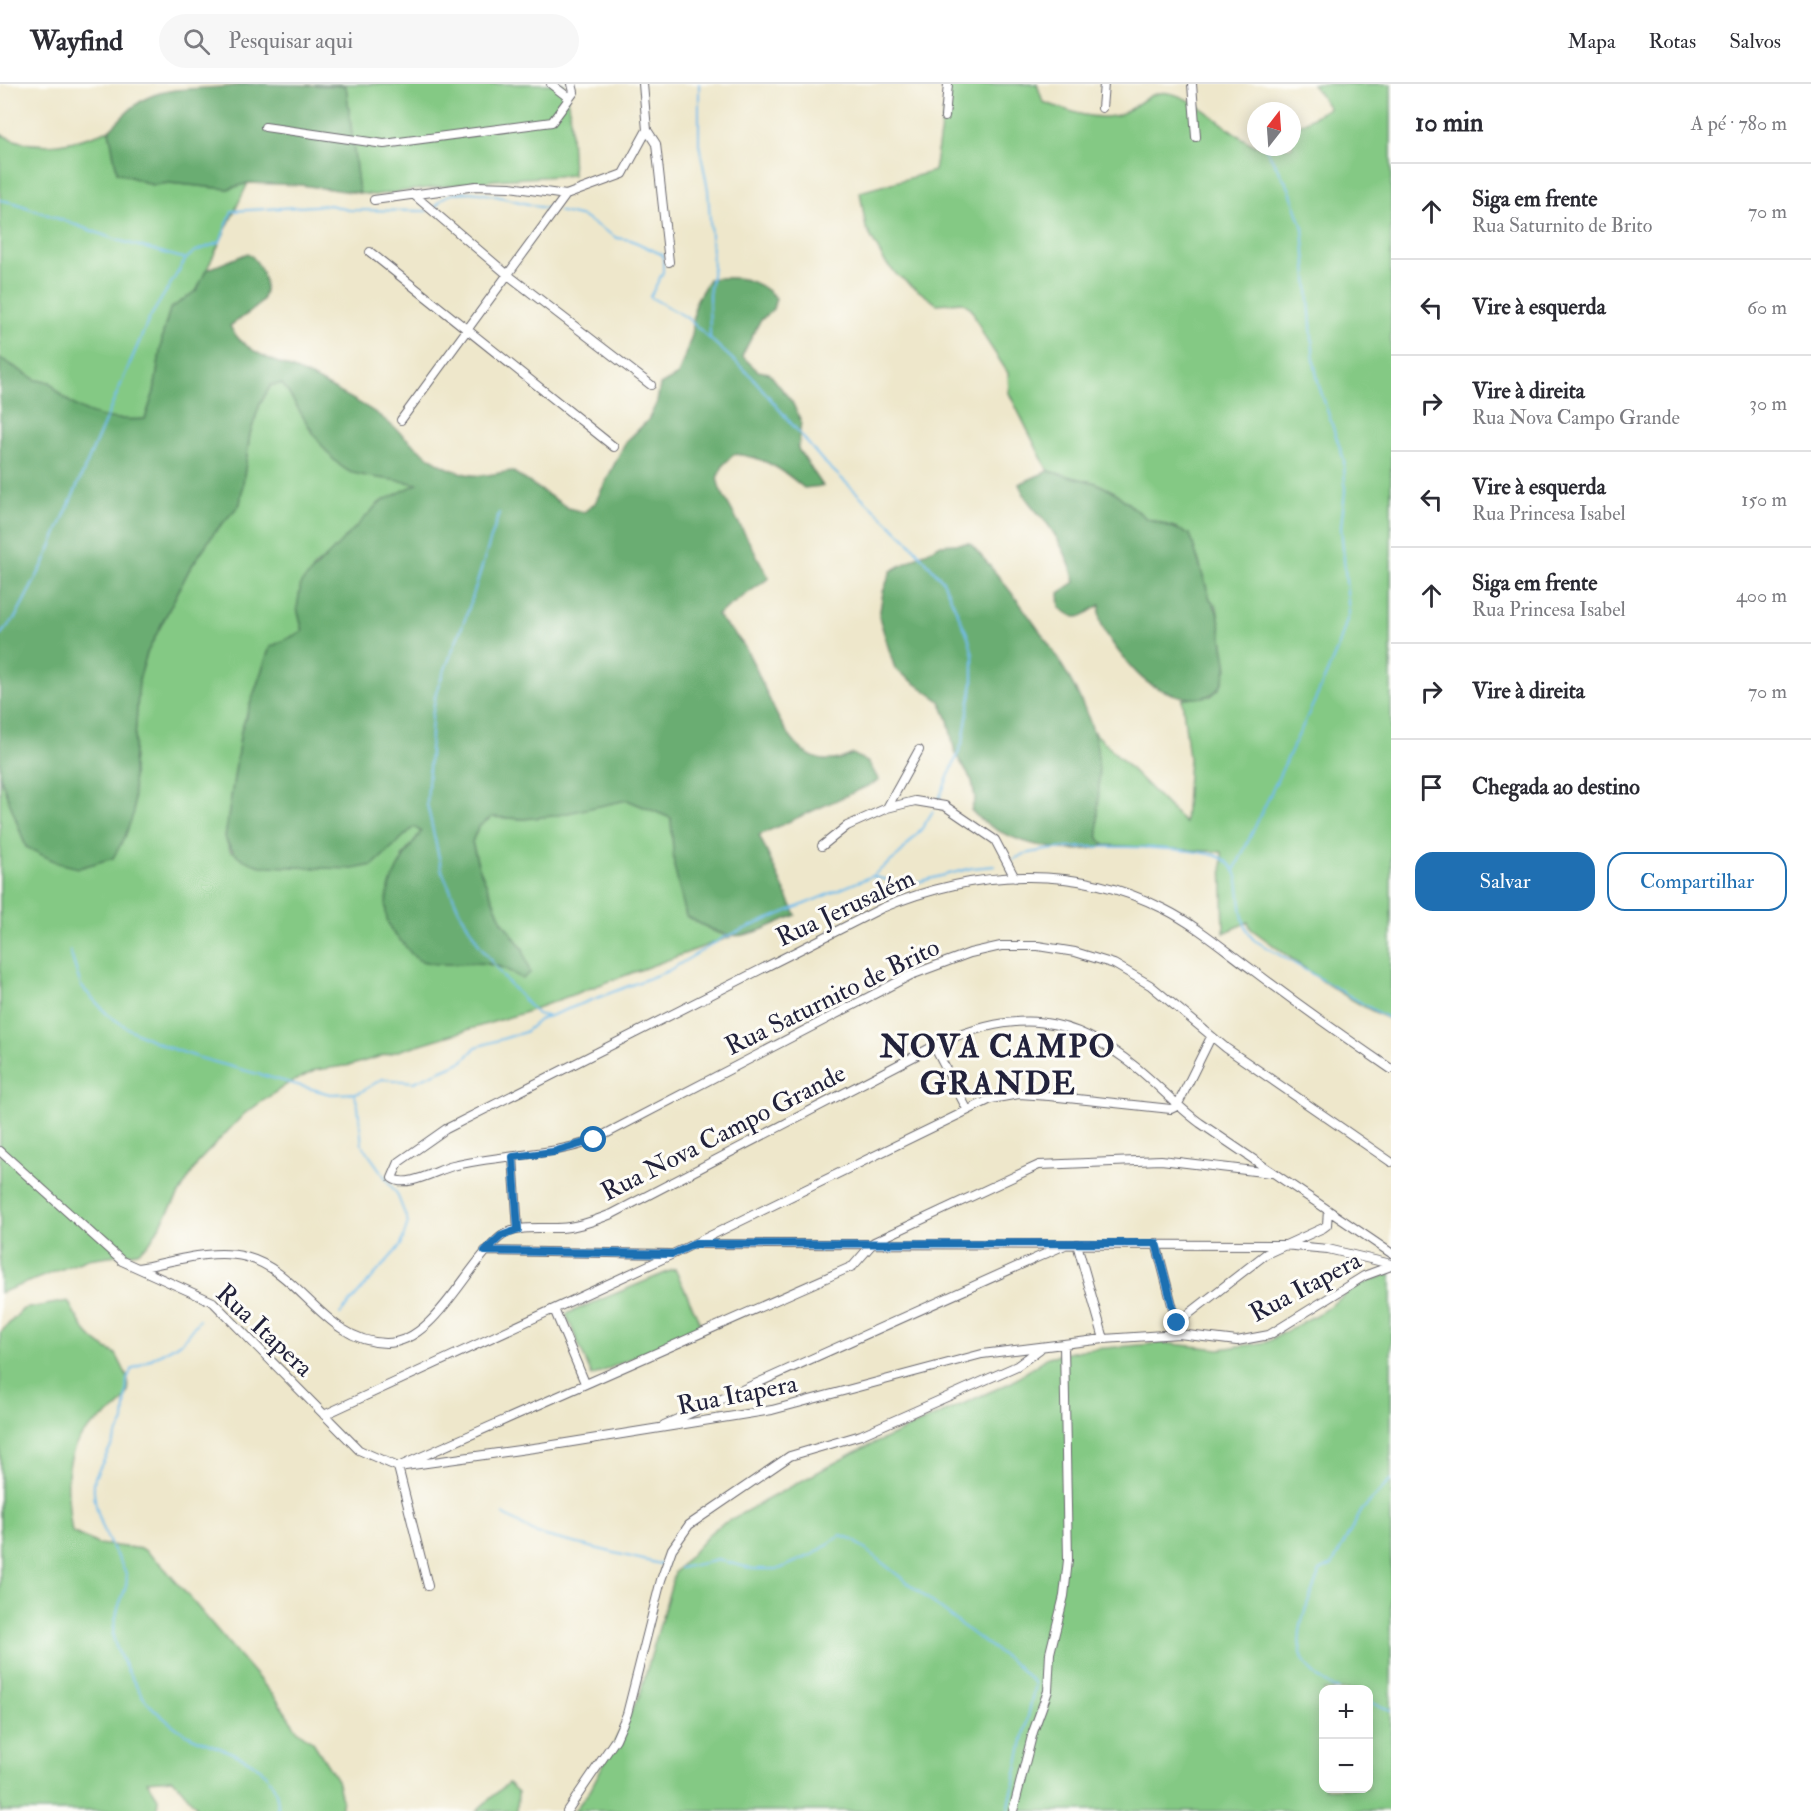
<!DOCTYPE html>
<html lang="pt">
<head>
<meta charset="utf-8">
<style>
	:root { --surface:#fff; --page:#f7f7f7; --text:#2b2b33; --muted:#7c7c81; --line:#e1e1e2; --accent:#1f6fb2 }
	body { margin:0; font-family:"IM FELL Double Pica",serif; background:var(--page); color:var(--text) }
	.controls { position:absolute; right:18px; bottom:18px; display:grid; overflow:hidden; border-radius:12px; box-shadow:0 3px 15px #0003 }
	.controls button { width:54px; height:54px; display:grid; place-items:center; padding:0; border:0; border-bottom:2px solid var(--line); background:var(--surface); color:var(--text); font:30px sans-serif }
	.compass { position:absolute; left:1247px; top:18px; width:54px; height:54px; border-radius:50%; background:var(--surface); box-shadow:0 3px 15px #0003; rotate:17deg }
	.stop { position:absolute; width:18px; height:18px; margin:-14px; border:4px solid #1f6fb2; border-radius:50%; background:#fff }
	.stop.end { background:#1f6fb2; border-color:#fff; box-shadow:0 2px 6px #0008 }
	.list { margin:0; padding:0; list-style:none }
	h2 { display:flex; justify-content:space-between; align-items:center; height:78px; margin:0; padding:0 24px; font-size:26px }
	h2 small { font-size:20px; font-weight:400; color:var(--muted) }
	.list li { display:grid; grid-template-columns:39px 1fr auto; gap:18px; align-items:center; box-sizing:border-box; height:96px; padding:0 24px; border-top:2px solid var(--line) }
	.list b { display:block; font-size:22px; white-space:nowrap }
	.list p { margin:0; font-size:20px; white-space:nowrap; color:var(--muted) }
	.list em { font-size:20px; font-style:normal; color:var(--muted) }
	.actions { display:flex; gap:12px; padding:18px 24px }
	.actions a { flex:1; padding:14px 0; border:2px solid var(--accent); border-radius:18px; text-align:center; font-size:21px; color:var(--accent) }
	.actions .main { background:var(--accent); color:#fff }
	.icon { flex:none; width:33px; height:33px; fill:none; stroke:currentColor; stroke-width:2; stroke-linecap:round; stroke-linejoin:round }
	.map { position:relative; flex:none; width:1391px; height:1727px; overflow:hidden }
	header { display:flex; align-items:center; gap:36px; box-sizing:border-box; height:84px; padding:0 30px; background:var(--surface); border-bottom:2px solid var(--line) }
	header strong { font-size:28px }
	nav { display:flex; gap:33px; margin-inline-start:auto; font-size:21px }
	.search { width:420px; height:54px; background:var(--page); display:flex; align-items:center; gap:15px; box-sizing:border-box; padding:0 21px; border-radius:33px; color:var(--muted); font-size:22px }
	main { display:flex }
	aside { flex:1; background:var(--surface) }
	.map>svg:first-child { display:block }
	.green { fill:#84c984; stroke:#537660; stroke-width:1.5; fill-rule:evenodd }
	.forest { fill:#6bad72; stroke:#466856; stroke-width:1.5 }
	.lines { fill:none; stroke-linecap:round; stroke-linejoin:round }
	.stream { stroke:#73bdec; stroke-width:2 }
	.street-casing { stroke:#69676d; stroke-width:10 }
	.street { stroke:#fff; stroke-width:8 }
	.route { stroke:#1f6fb2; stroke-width:8 }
	.labels { text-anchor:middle; stroke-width:6; stroke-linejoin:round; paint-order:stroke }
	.street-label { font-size:26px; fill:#22223b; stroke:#fdfcf7 }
	.district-label { font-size:32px; font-weight:bold; letter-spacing:1.5px; fill:#22223b; stroke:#fdfcf7 }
</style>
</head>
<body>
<header>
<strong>Wayfind</strong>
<div class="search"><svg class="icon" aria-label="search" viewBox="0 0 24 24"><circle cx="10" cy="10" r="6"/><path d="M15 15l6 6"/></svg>Pesquisar aqui</div>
<nav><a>Mapa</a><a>Rotas</a><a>Salvos</a></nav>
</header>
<main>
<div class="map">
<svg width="1391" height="1727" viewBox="0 0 1391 1727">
	<rect width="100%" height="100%" fill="#fdfcf7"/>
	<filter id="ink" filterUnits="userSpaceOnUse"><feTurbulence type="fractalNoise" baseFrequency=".0167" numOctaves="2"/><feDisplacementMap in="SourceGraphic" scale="12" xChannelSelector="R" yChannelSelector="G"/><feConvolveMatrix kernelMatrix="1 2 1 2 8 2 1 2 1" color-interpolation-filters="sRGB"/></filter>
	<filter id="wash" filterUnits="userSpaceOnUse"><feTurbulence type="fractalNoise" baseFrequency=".008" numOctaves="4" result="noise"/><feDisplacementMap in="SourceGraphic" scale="24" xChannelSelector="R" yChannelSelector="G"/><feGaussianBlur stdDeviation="1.35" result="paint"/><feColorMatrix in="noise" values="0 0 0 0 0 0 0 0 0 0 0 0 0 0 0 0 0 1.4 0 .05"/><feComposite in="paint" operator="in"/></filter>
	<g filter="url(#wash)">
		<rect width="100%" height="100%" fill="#eee7cb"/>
		<path class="green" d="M314 0H564L570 29 573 91 495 96 374 111 359 109 346 2Z
			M948 0H1037L1043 18C1066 26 1090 36 1114 32 1133 29 1148 5 1168 9 1202 15 1228 50 1256 62 1264 66 1282 63 1292 63V45L1329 24 1312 0H1391V936C1340 914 1296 877 1251 845L1248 838 1224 849 1222 768 1104 761 1098 753 1094 648 1185 739 1189 674 1182 615 1211 612 1219 605 1227 585 1217 523 1210 515 1198 474 1177 444 1146 434 1114 408 1096 399 1048 387 1009 309 1008 289 985 254 971 224 962 218 937 220 897 191 885 178 866 144 860 108 934 87Z
			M109 46 117 88 152 101 169 99 228 105 248 99 197 206 170 225 163 249 154 308 145 335C105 338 74 331 50 298L36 296 0 274V50C37 69 72 60 109 46Z
			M282 300 296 318 313 351 418 400 314 483 297 524 303 548 270 563 241 647 225 754 231 768 406 750 413 742 421 748 402 773 437 880 480 878 509 886 523 865 502 837 478 781 472 758 478 743 492 733 524 735 627 716 671 734 674 782 686 832 713 847 730 853 523 929 352 981 316 986 286 1001 244 1030 199 1077 150 1158 138 1168 88 1175 0 1209V692L26 763 133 683 139 596 147 569 189 486 214 449 240 420 250 350 260 320 271 301Z
			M675 1185 702 1243 592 1292 566 1230Z
			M1391 1189V1727H574L589 1708 640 1610 675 1488 715 1444 855 1368 1012 1298 1048 1273 1082 1266 1163 1259 1220 1265 1267 1258 1321 1228 1359 1201ZM1324 1606H1368V1704H1324Z
			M68 1217C83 1245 88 1256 116 1270 122 1282 134 1300 126 1313 119 1327 98 1335 87 1346 61 1370 67 1416 72 1448L98 1460 143 1465 161 1480 277 1616 298 1647 313 1658 337 1696 342 1715 340 1727H197L195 1721 173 1695 147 1697 158 1714 157 1727H0V1249L23 1225Z
			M508 1699 518 1708 517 1727H476Z"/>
		<path class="forest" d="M247 0 346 2 359 109 301 101 248 99 228 105 169 99 152 101 117 88 109 46C121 35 134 19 149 13 179 0 215 7 247 0Z
			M248 169C261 179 271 202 261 218 255 227 238 235 230 242 243 272 294 282 321 298 340 309 362 319 380 332 408 353 430 382 466 390 481 394 497 389 512 387L568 424 584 428 595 419 625 359 648 336 657 318 660 301 678 291 692 251 695 219 709 195C737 192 755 193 776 214L773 225 760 237 742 272 758 287 769 289 792 318 801 337 798 365 823 402 804 404C782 385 764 373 734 370L724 380 717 394 720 405 769 494 717 531C725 541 737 551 744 562 769 599 787 703 853 670L869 679 879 697 759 751 796 831C743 853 740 863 686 832L674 782 671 734 627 716 554 732 524 735 492 733 478 743 472 758 478 781 502 837 523 865 530 889 522 895C482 866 460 888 421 877 413 875 407 864 402 858 398 854 392 849 390 844 375 813 403 772 421 748L414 743 373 781 353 785 261 782C242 777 233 771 225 754L241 647 270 563 303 547 297 524 301 499 380 418 417 400C397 395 374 395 353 389 325 380 300 323 282 300L271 301 260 320 250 350 240 420 214 449 189 486 147 569 139 596 133 683 134 728 125 753 113 774 79 784 58 779 26 763 0 692V274L36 296 50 298C74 330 105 338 145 335L154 308 163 249 170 225 197 206 206 186Z
			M1048 387 1096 399 1114 408 1146 434 1190 450 1210 515C1220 527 1221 546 1223 562 1224 569 1227 578 1226 585 1221 627 1175 615 1150 600 1136 592 1103 551 1100 535 1099 531 1100 525 1100 521 1079 532 1081 540 1060 524L1059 509 1075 498C1070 478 1061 459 1049 442 1037 427 1026 418 1019 400Z
			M970 459C1013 507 1074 586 1093 647 1103 677 1097 722 1098 753L1104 761C1067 775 996 756 971 726L975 715 972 697 955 669 948 636 940 617 895 585 879 533 883 508 891 487 939 461Z"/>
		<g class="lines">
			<path class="stream" d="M699 0V60L708 106 713 184 709 211 710 254
				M0 116 15 119 117 156 186 175
				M435 125C449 89 522 122 551 125
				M558 127 583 133 617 154 631 156 663 171V188L650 213 686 233 752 293 822 376 908 457 943 497 968 552 973 571V599L963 657 939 715
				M499 429 467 530 436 608 432 633 427 720 442 787 459 826 480 862 503 893 537 930 547 932
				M0 551 15 534 44 479 149 235 186 175 194 168 220 158 232 127 330 121 348 126 427 127
				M1013 776C1038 756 1185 762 1217 772 1222 774 1228 778 1232 783 1245 798 1234 835 1254 856L1391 936
				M1234 787 1317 612 1339 561 1349 529 1341 443 1345 407 1344 376 1319 302 1314 278 1303 144 1289 104 1265 63
				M872 792 906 801 972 784 995 782
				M70 867 81 902 108 931 129 945 164 962 200 974 330 1010 359 1009 382 995 414 998 463 977 476 963 525 948 539 936 668 887 723 854 872 792 898 772 923 743 933 727
				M340 1230 401 1161 408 1138 397 1110 362 1061 358 1022 354 1009
				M199 1236 182 1258 131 1286 127 1296 124 1337 95 1393C90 1413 102 1443 111 1462 115 1471 123 1480 126 1490 129 1502 121 1513 118 1525 116 1533 113 1543 113 1552 115 1566 139 1610 149 1620 159 1631 175 1644 188 1651 223 1669 280 1674 278 1727
				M503 1430 537 1450 664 1481
				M680 1484 718 1476 754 1485H779L814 1470 841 1451 852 1455 974 1551 1016 1581 1035 1600 1008 1727
				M1339 1606C1277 1578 1302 1535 1320 1487L1332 1481 1362 1426 1391 1396
				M1368 1618 1391 1626"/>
		</g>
	</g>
	<g filter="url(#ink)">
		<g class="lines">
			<defs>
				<path id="street" d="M551 0 569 14
					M1192 0 1196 53
					M1102 24 1104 0
					M945 33 948 0
					M265 43 384 60 552 38 574 8 572 0
					M647 46 656 60 669 178
					M413 110 508 191 651 301
					M374 116 476 102 510 103 566 111
					M370 168 614 363
					M401 336 566 111 623 90 647 46 643 0
					M887 724 919 666
					M822 762 847 742 887 724 915 717 945 722 995 756 1015 794
					M934 962 967 1025
					M1391 985C1344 953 1299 921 1254 887 1225 866 1196 841 1164 825 1074 779 973 786 882 824L446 1045 399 1078 392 1094C406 1105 437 1086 453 1082 500 1070 548 1073 594 1056L911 891 970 869 1001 862H1038L1075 868 1114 880 1150 901 1226 964 1391 1078
					M0 1067 122 1177 213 1218 359 1366 398 1383 541 1363 772 1326 982 1270 1104 1255 1179 1250 1237 1257 1269 1251 1364 1192 1391 1182
					M513 1073 518 1146
					M1156 1159 1178 1244
					M697 1160 1283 1161 1328 1165 1391 1180
					M1077 1160 1104 1255
					M485 1167 670 1170
					M138 1184C172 1178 212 1164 246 1173 301 1187 324 1258 386 1259 434 1259 465 1183 499 1154 518 1138 547 1147 569 1143 585 1141 598 1135 612 1130L940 959C1017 925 1071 930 1137 984 1159 1002 1177 1022 1200 1039L1391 1169
					M554 1225 585 1299
					M1177 1239 1266 1170 1323 1144 1327 1141 1328 1126
					M324 1331 673 1170 991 1015 1019 1010 1049 1012 1171 1025 1177 1022 1211 953
					M664 1341 1065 1161
					M428 1502 398 1383 853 1182 874 1158 1039 1081 1161 1076 1271 1089
					M567 1727 616 1655 627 1630 661 1496 672 1465 689 1441 790 1372 861 1351 1017 1282 1040 1265
					M1013 1727 1033 1648 1048 1607 1050 1569 1064 1512 1068 1476 1064 1261"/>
			</defs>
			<use href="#street" class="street-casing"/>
			<use href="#street" class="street"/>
		</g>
	</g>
	<g class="lines" filter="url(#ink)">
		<path class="route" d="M594 1056 553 1068 513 1073 518 1146 501 1152 485 1167 673 1170 694 1160 1156 1159 1177 1239"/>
	</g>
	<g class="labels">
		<g class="street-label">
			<text transform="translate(845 823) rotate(-25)" y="9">Rua Jerusalém</text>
			<text transform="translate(832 912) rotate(-26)" y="9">Rua Saturnito de Brito</text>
			<text transform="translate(723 1048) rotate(-27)" y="9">Rua Nova Campo Grande</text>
			<text transform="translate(1305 1202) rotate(-28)" y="9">Rua Itapera</text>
			<text transform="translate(265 1246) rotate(43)" y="9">Rua Itapera</text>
			<text transform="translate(737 1310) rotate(-11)" y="9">Rua Itapera</text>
		</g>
		<g class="district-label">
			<text x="998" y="973">NOVA CAMPO<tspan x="998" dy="37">GRANDE</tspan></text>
		</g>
	</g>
</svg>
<div class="controls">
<button>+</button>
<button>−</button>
</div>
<svg class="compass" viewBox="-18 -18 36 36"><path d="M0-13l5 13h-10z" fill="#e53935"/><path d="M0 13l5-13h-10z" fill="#7c7c81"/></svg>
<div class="stop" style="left:594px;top:1056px"></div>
<div class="stop end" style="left:1177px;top:1239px"></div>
</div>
<aside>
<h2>10 min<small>A pé · 780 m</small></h2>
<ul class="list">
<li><svg class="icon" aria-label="ahead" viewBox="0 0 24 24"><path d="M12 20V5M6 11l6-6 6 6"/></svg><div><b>Siga em frente</b><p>Rua Saturnito de Brito</p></div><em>70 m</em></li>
<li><svg class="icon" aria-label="left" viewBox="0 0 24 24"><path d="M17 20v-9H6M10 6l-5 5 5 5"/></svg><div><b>Vire à esquerda</b></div><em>60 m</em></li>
<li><svg class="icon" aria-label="right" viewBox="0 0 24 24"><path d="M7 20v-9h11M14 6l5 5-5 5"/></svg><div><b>Vire à direita</b><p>Rua Nova Campo Grande</p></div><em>30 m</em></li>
<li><svg class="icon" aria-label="left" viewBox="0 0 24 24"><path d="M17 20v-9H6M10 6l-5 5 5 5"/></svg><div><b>Vire à esquerda</b><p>Rua Princesa Isabel</p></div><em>150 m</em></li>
<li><svg class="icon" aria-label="ahead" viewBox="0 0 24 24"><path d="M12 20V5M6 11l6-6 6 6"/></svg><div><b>Siga em frente</b><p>Rua Princesa Isabel</p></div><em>400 m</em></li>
<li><svg class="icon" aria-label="right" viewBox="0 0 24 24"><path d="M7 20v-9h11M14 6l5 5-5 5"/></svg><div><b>Vire à direita</b></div><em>70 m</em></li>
<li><svg class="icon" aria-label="arrive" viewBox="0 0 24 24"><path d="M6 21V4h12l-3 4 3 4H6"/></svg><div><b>Chegada ao destino</b></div></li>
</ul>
<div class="actions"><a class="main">Salvar</a><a>Compartilhar</a></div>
</aside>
</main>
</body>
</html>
